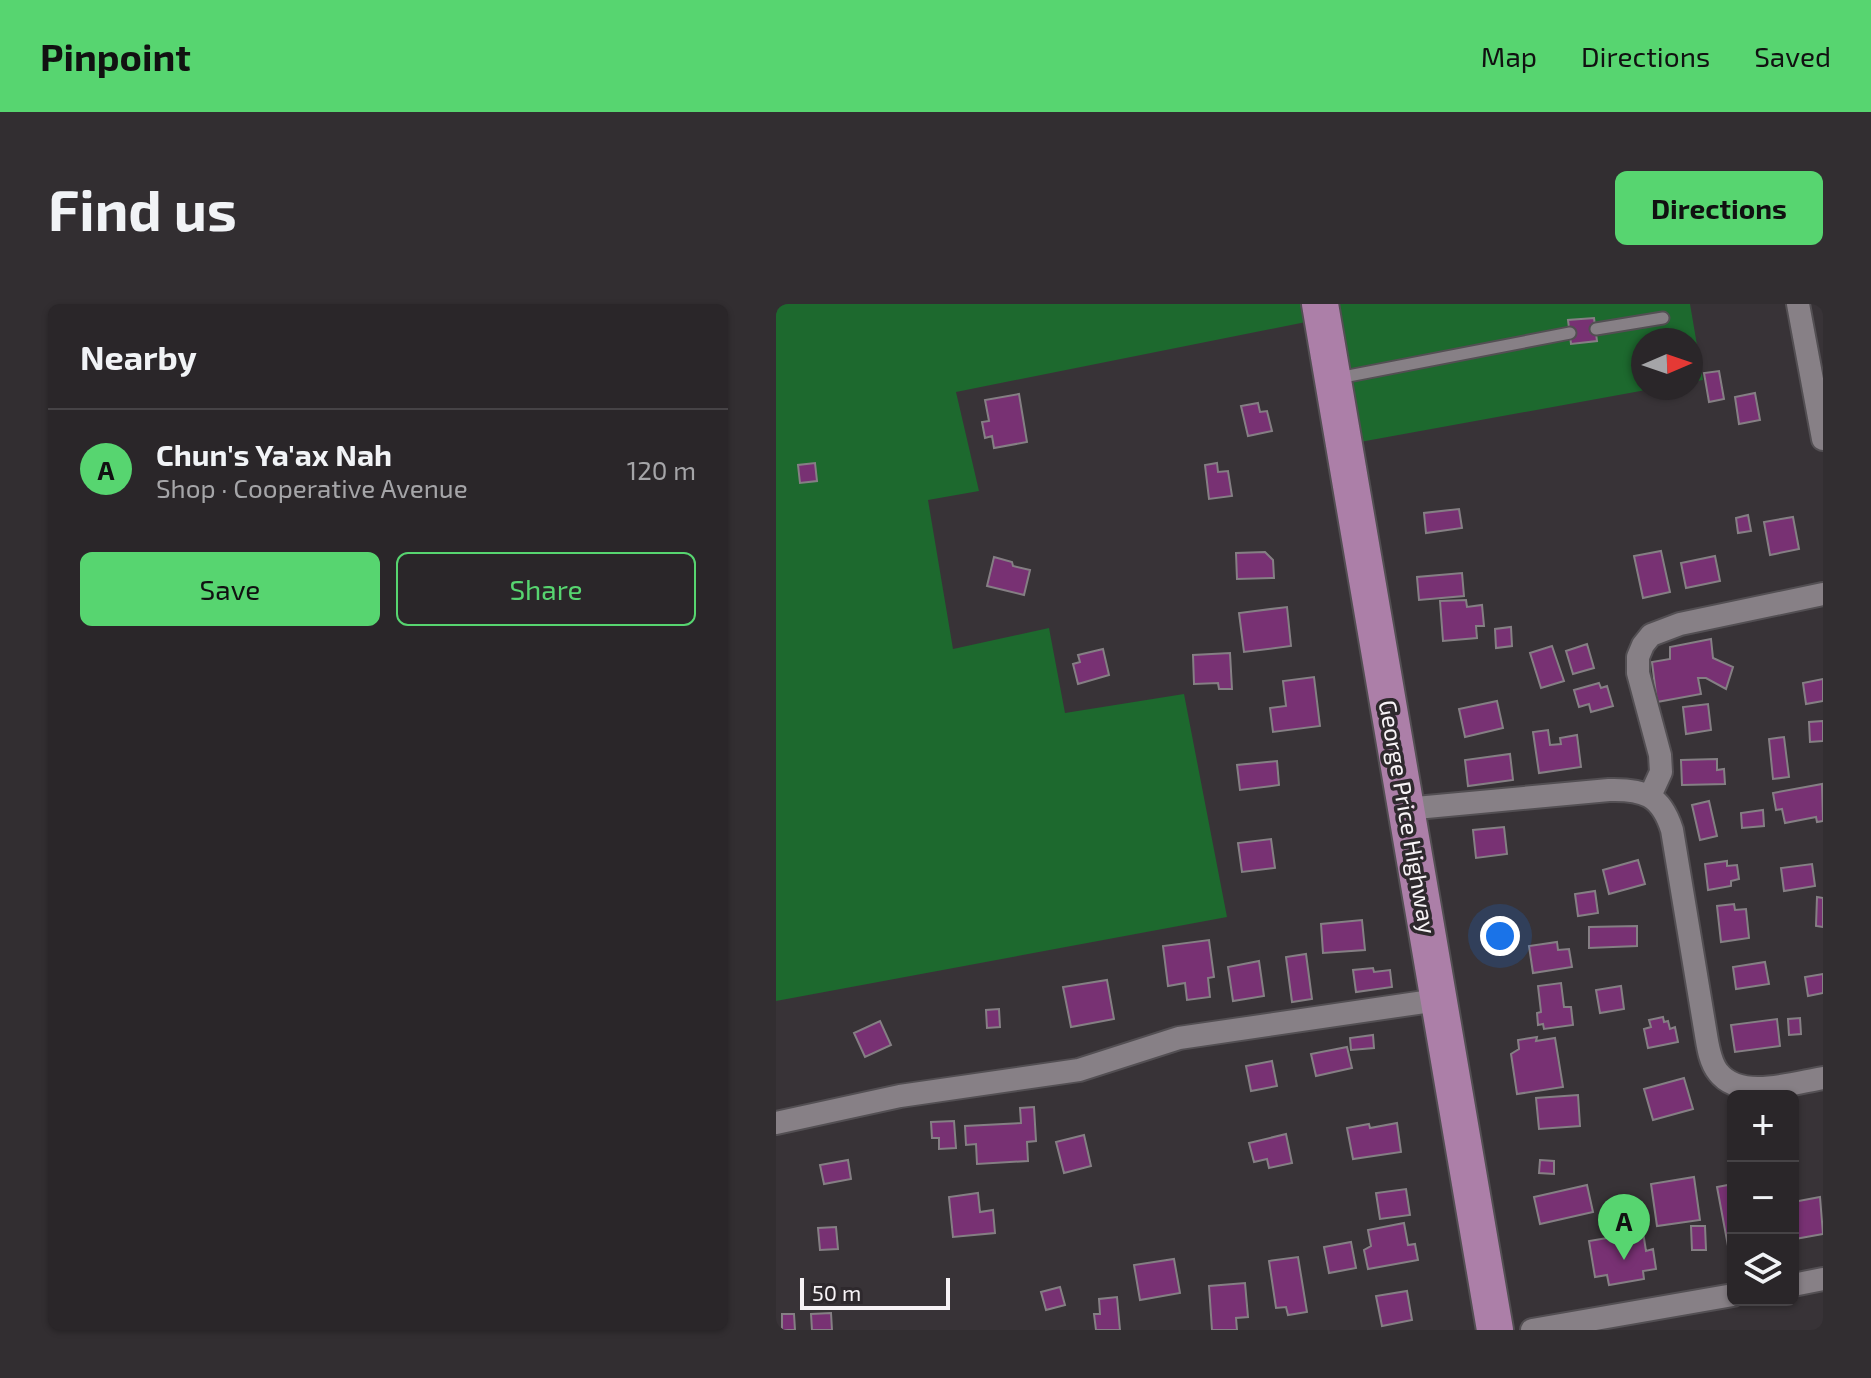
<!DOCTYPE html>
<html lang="en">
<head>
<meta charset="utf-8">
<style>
	:root { --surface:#2a2629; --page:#322e31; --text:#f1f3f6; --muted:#a5a5a8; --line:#464346; --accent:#57d570 }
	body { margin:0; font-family:"Exo 2",sans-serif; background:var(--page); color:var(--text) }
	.controls { position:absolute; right:24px; bottom:24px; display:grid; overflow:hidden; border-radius:12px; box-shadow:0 2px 6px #0004 }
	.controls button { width:72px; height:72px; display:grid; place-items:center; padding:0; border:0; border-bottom:2px solid var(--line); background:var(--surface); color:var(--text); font:40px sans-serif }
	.compass { position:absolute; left:855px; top:24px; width:72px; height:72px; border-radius:50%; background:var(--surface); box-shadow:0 2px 6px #0004; rotate:88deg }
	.scale { position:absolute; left:24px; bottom:20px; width:150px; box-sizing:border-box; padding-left:8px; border:4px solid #f7f3f6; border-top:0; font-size:22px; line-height:28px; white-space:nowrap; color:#f7f3f6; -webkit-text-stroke:6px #2e292d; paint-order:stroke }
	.you { position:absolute; left:724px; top:632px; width:28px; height:28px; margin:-20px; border:6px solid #fff; border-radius:50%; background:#1a73e8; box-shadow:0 0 0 12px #1a73e833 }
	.badge { display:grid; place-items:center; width:52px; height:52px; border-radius:50%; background:var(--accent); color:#111; font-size:26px; font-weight:700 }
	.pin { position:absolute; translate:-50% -66px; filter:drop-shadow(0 2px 4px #0008) }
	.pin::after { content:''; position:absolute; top:42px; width:28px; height:24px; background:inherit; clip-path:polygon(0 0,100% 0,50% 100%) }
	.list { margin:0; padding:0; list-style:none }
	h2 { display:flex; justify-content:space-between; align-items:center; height:104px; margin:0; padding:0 32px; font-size:34px }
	h2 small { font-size:26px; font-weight:400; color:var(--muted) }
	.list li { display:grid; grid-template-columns:52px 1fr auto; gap:24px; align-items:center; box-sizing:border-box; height:120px; padding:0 32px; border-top:2px solid var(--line) }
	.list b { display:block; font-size:30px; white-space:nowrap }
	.list p { margin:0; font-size:26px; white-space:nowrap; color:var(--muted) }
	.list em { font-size:26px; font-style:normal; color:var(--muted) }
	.actions { display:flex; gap:16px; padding:24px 32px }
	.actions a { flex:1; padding:18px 0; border:2px solid var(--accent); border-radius:12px; text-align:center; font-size:28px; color:var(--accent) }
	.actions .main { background:var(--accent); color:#111 }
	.icon { flex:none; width:44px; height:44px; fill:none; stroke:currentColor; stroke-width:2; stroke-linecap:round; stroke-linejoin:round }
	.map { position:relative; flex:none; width:1047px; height:1026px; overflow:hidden; border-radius:12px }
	header { display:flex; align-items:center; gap:48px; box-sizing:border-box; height:112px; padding:0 40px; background:var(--accent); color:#111 }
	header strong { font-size:38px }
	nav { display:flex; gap:44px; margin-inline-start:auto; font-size:28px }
	.intro { display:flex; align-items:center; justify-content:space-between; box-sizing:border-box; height:192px; padding:0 48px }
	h1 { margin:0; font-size:56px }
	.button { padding:20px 36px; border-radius:12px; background:var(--accent); color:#111; font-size:28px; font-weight:700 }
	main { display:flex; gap:48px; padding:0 48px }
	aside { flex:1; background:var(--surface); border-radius:12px; box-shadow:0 2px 6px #0004 }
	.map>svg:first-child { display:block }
	.green { fill:#1d692e }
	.building { fill:#783173; stroke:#857f84; stroke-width:2 }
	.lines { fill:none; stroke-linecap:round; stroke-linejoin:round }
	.service-casing { stroke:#534f53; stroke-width:15 }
	.minor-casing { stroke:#534f53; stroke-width:26 }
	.trunk-casing { stroke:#534f53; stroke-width:40 }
	.service { stroke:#878086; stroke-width:11 }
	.minor { stroke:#878086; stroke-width:22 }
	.trunk { stroke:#ac7fa8; stroke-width:36 }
	.labels { text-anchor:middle; stroke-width:7; stroke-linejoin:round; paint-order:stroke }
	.street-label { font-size:24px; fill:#f7f3f6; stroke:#2e292d }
</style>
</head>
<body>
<header>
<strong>Pinpoint</strong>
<nav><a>Map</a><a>Directions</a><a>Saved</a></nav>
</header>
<div class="intro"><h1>Find us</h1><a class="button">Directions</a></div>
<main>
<aside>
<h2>Nearby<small></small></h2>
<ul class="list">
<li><span class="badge">A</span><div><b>Chun's Ya'ax Nah</b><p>Shop · Cooperative Avenue</p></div><em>120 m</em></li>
</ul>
<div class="actions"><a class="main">Save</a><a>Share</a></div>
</aside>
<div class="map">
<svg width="1047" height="1026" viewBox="0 0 1047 1026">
	<rect width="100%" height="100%" fill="#383337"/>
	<path class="green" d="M0 0H527L530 18 180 88 203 187 152 196 177 345 273 324 289 409 408 390 451 613 0 697Z
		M560 0H914L927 76 915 78V36H867V84H881L584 138Z"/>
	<path class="building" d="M818 14 821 37 795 40 792 16Z
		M943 67 948 95 933 98 928 69Z
		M979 89 984 116 963 120 959 93Z
		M243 90 251 138 218 144 216 132 209 134 206 118 213 117 209 96Z
		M482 99 484 108 491 107 496 127 472 132 465 102Z
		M39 159 41 177 24 179 22 161Z
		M441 159 442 168 452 167 456 192 433 195 429 161Z
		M683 205 686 224 650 229 648 209Z
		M972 211 975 227 962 229 960 214Z
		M1017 213 1023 245 994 251 988 218Z
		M885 247 894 288 867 294 858 252Z
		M489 248 497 256 498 274 461 275 460 249Z
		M939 252 944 277 910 284 905 259Z
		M218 253 236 258 237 262 254 266 248 291 211 282Z
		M686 269 688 292 643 296 641 273Z
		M690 296 691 303 706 301 708 322H700L701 334 667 337 664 297Z
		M511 303 515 342 468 348 463 309Z
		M735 323 736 342 720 344 719 325Z
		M935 335 937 354 957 363 950 385 930 374H922L925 390 881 398 876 358 894 355V343Z
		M811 340 818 364 797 370 790 347Z
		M776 342 788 377 765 384 754 349Z
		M327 345 333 371 302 380 297 360 304 358 302 351Z
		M454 349 456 385H443L442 379 418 380 417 351Z
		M538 373 544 422 497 428 494 404 510 402 507 377Z
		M1047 375V397L1030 400 1027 379Z
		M823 379 825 384 831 382 837 402 815 408 813 400 803 403 798 386Z
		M721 397 727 424 689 433 683 405Z
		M932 400 935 426 910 430 907 403Z
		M1047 417V437L1034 438 1033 418Z
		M772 426 774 441 785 440 784 434 801 431 805 463 763 469 757 428Z
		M1008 433 1013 473 997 475 993 435Z
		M734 450 737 476 692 482 689 456Z
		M941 455V466L948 465 949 480 906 481 905 456Z
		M501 457 503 481 464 486 461 461Z
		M1046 480 1047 517 1041 518 1040 513 1009 519 1006 505 1000 506 997 489Z
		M933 497 941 532 924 536 916 501Z
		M987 506 988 522 966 524 965 509Z
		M728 523 731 550 700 554 697 526Z
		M495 535 499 564 466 568 462 539Z
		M862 556 869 580 833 590 827 566Z
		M951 557V562L961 561 963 575 955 577V582L932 586 929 560Z
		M1036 560 1039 582 1008 587 1005 564Z
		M819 587 822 609 802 612 799 590Z
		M1041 593 1047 594V623L1040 622Z
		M958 600 959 606 970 605 973 634 945 638 941 602Z
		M586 616 589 646 547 649 545 620Z
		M861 622V642L813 644V623Z
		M433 636 438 673 432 674 434 693 411 696 409 679 392 682 387 642Z
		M781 638 782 646 793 645 796 663 757 669 753 642Z
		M530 650 536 695 516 698 510 653Z
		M483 657 488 692 457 697 452 663Z
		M989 658 993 680 960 685 957 663Z
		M597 664 598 668 614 666 616 683 580 688 577 666Z
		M1047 670V689L1032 692 1029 673Z
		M331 676 338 715 295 723 287 683Z
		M785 679 788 703H795L797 721 768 725 767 720 762 721 761 709 765 708 762 682Z
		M845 682 848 705 824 709 820 686Z
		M223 705 224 723 211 724 210 706Z
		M887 713 888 718 892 717 894 725 899 723 902 738 872 744 868 725 875 723 873 716Z
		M1024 714 1025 730 1013 731 1012 715Z
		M1001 715 1004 742 959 748 955 721Z
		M104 717 115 741 89 753 78 729Z
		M597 731 598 744 575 746 574 734Z
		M761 733 760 737 779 734 787 783 741 790 735 750 743 745 742 736Z
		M571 743 576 764 540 772 535 750Z
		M496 757 501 782 475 787 470 762Z
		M908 774 917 805 877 816 868 785Z
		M802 791 804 822 763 825 760 794Z
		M258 803 260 837 251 838 252 857 201 860 200 840 190 841 189 822 245 819 244 804Z
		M178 817 180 844 163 845V834H156L155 818Z
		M621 819 625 848 577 855 571 824 593 820 594 824Z
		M510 830 516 859 493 864 491 855 478 858 473 839Z
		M308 831 315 862 288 869 280 838Z
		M72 856 75 875 48 880 44 861Z
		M764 856 778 857V870L763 869Z
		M918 873 924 916 881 922 875 880Z
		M957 880V957L955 958 941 883Z
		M811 881 817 908 764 920 758 893Z
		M630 885 634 911 604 915 600 889Z
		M202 889 204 908 217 906 219 929 177 933 173 893Z
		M1044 893 1047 930 1019 935 1017 898Z
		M628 919 632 941 639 940 642 956 592 965 588 946 595 942 592 926Z
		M915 922H929L930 946H916Z
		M60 923 62 945 44 946 42 924Z
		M867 928 870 947 877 945 880 965 867 967 868 975 833 981 831 971 819 973 813 937Z
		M575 938 580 964 553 969 548 943Z
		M522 953 531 1008 512 1011 510 1003 500 1004 493 957Z
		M398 955 404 989 364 996 358 961Z
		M469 979 472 1013 460 1014 461 1026H436L433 982Z
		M284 983 289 1001 270 1006 265 988Z
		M631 987 636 1016 606 1022 600 992Z
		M341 993 344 1026H320L318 1010H324L323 995Z
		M55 1009 56 1026H36L35 1010Z
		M6 1010H18L19 1026H6Z"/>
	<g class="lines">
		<defs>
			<path id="service" d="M820 25 887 14
				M562 74 794 29"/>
			<path id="minor" d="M1022 0 1047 135
				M874 492 885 468 884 451 862 369V353L867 341 875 331 904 320 1047 290
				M629 505 833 486C868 485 885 491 896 526L930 731C932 743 934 758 942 768 964 797 1017 779 1047 774
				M0 819 124 792 303 766 403 734 662 696
				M1017 981 1047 975
				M756 1026 957 991"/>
			<path id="trunk" d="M544 0 719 1026"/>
		</defs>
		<use href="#service" class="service-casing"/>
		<use href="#minor" class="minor-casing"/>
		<use href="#trunk" class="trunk-casing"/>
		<use href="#service" class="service"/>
		<use href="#minor" class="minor"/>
		<use href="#trunk" class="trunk"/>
	</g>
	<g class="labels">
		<g class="street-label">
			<text transform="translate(631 513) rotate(80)" y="8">George Price Highway</text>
		</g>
	</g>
</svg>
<div class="controls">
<button>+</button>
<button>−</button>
<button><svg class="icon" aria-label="layers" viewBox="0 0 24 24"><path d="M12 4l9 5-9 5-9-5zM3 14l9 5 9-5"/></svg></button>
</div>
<svg class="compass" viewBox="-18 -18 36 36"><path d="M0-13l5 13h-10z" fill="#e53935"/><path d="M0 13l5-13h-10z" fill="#a5a5a8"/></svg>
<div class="scale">50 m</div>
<div class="you"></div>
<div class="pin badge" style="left:848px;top:956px">A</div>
</div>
</main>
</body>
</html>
